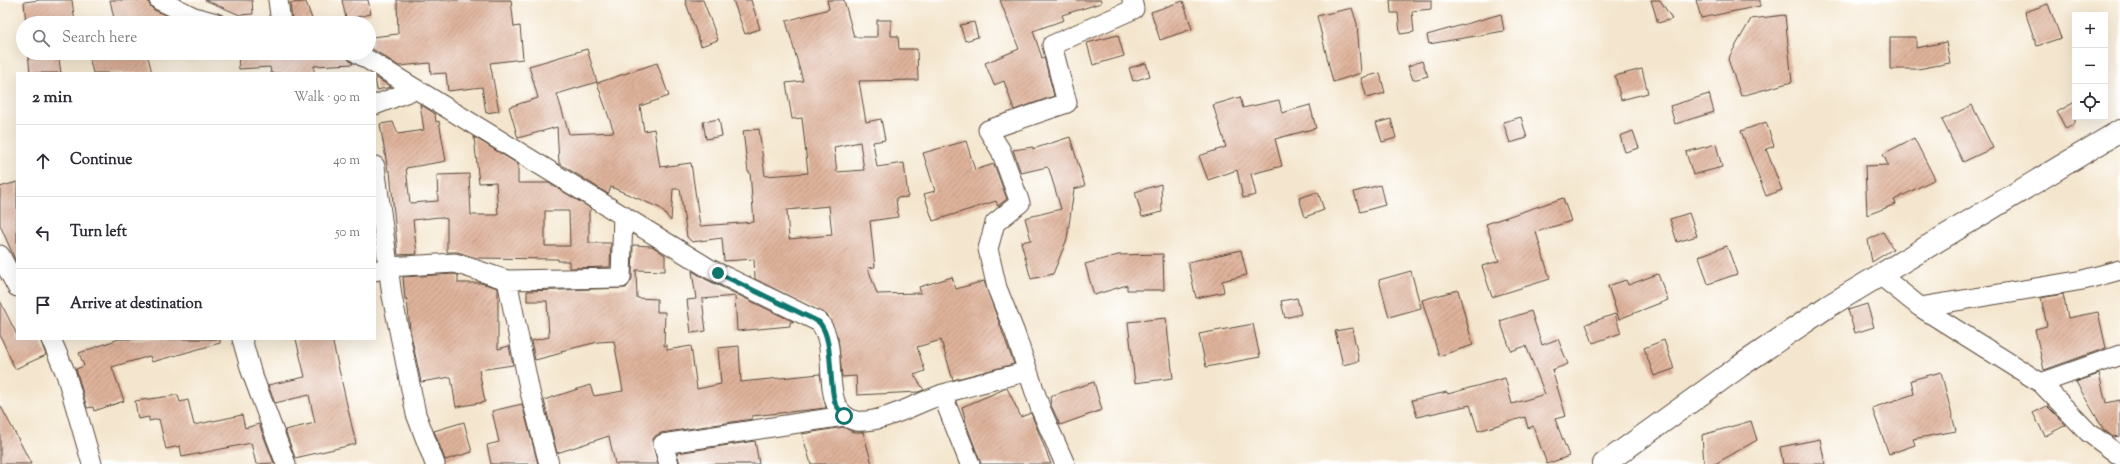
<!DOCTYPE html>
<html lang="en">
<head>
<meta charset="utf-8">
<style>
	:root { --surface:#fff; --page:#f7f7f7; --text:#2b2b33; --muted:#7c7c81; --line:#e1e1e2 }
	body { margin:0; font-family:"Sorts Mill Goudy",serif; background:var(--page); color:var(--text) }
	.controls { position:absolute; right:12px; top:12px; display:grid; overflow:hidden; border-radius:0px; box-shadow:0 4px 16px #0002 }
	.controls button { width:36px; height:36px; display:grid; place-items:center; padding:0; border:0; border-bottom:1px solid var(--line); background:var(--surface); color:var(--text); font:20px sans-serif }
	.stop { position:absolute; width:12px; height:12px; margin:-9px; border:3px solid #0f766e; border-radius:50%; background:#fff }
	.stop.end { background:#0f766e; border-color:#fff; box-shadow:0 1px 4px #0008 }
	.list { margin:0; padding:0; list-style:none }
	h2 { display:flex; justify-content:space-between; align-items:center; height:52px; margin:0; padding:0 16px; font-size:17px }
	h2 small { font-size:13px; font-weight:400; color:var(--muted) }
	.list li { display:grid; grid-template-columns:26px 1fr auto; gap:12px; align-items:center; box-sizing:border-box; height:72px; padding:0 16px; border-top:1px solid var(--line) }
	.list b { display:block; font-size:15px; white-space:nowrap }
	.list em { font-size:13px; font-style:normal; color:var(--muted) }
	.icon { flex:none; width:22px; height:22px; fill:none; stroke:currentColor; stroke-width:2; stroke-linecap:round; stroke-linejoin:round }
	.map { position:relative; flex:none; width:2120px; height:464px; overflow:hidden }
	.search { position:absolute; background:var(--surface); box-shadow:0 4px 16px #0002; left:16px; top:16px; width:360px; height:44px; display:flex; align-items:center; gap:10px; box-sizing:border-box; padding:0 14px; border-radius:22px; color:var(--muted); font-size:15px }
	.panel { position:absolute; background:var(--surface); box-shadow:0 4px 16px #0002; left:16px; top:72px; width:360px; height:268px; border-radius:0px }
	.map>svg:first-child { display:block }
	.building { fill:url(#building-hatch); fill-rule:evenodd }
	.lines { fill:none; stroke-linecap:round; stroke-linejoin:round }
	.minor-casing { stroke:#574638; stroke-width:21 }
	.tertiary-casing { stroke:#574638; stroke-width:24 }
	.minor { stroke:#fff; stroke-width:19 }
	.tertiary { stroke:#fff; stroke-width:22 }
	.route { stroke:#0f766e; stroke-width:5 }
</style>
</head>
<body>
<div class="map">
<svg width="2120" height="464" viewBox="0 0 2120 464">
	<defs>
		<pattern id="building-hatch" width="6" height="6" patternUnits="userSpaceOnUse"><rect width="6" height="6" fill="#dfb39b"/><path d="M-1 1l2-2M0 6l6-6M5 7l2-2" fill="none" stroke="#b6927e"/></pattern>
	</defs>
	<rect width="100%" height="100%" fill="#fff"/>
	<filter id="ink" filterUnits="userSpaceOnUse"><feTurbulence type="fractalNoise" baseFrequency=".025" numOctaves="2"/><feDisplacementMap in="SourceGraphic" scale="8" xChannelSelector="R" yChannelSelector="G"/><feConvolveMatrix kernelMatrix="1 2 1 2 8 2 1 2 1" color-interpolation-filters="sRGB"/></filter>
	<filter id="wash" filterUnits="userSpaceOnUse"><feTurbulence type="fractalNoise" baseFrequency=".012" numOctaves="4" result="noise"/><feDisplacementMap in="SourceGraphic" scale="16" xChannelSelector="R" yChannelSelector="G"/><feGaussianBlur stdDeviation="0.9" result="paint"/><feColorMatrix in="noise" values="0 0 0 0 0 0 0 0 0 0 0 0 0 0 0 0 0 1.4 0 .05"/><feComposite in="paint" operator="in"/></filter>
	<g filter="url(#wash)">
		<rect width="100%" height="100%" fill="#f4e6ce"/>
		<g id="blocks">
			<path class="building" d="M40 0H72L75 23H26L24 2Z
				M110 0H148L150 6 154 10 173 19 155 23H115Z
				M205 0H252L253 14 240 15Z
				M342 0H368L371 14 346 19Z
				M397 0H511L514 27 520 26 523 59 490 63 499 111 486 113 482 87 448 91 446 73 431 74 430 63 399 66 371 48 372 37 398 34Z
				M685 0H703L718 40 701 46Z
				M733 0H751L760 29 745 34Z
				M827 0H844L854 37H877V20H891V36H898L899 49H917L918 80 859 81 866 122 881 119 885 140 873 142 877 167 904 163 908 197 896 198 898 217 870 221 875 267 868 268 877 294 921 293 919 287 952 277 956 289 984 281 1014 364 953 380 941 340 917 347 925 371 914 375 924 390 918 392 857 395 856 376 842 377 838 338 828 316 755 279 754 259 724 261 722 238 692 242 687 237 680 189H673L671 221 660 208 611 187 608 194 559 163 557 127 518 138 509 107 538 98 529 66 587 49 597 82 557 94 569 134 614 132 597 83 657 63 669 96 640 106 644 131 654 129 660 167 691 163 700 226 754 222 750 172H748L743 131 759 129 765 176 808 173 802 118 792 119 786 83 803 81 786 21 829 9ZM860 142 864 170 837 172 834 147ZM829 206 832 235 789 239 787 210Z
				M1000 0H1101V3L1062 15 1064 20 1033 31 1042 58 1044 57 1054 96 1014 110 1004 81 994 85 985 63 1019 49Z
				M1390 0H1431V9L1412 11 1414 32 1400 34 1398 13H1391Z
				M1651 0H1660L1672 19 1658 23Z
				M1696 0H1760V6L1701 18Z
				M1183 1 1192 29 1160 40 1151 12Z
				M306 2 312 19 292 20 290 3Z
				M2048 4 2061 38 2037 46 2025 12Z
				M1352 8 1357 24 1361 73 1333 82 1317 16Z
				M1501 14 1504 31 1429 44 1427 35Z
				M1785 15 1792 82 1741 96 1728 59 1751 19Z
				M974 22 978 37 965 41 960 25Z
				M1118 35 1124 56 1093 65 1087 43Z
				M1890 37H1916V48L1946 42 1950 63 1918 69H1890Z
				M28 53H58L61 73H30Z
				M88 53H147L152 73H93Z
				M238 53H346L348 59 353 64 314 66V73H271L270 67 239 69Z
				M1422 61 1428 76 1413 80 1408 66Z
				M1146 63 1150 76 1133 81 1129 68Z
				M1642 69 1648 93 1621 100 1615 76Z
				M1380 73 1385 93 1367 98 1361 78Z
				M375 77 391 87 377 90Z
				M1709 94 1714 112 1675 124 1670 106Z
				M1240 97 1243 108 1279 100 1282 113 1310 105 1316 128 1275 139 1282 166 1251 174 1256 195 1243 198 1237 170 1208 180 1199 156 1226 147 1213 105Z
				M2075 102V124L2066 129 2057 112Z
				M420 104 435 114 436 122 439 121 446 161 406 168 410 203 438 201 437 175 469 174 471 215H498L496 182 479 183 474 137 518 164V183H549L592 209 589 211V243H611L610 267 569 268V261H558V259L476 258 458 252H447V219L439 217 413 220 417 254 398 255 390 171H388L380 124 393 122 398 134 424 130ZM545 211H569L570 246H545Z
				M1972 105 1993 148 1963 162 1942 120Z
				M1521 117 1527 138 1510 143 1503 122Z
				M719 119 722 136 706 139 703 122Z
				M1391 119 1396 138 1382 142 1376 123Z
				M1766 122 1774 146 1766 149 1782 190 1766 196 1741 131Z
				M1633 131 1639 148 1625 152 1620 136Z
				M1070 137 1085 186 1074 189 1067 239 1053 274 1031 279 1021 242 1031 240 1025 218 1061 209 1049 169 1047 167 1021 173 1013 150 1033 147V149Z
				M1914 138 1935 179 1894 200 1896 204 1867 215 1865 166 1888 165 1883 154Z
				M966 141 975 170 994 164 1007 199 998 206 996 201 933 221 924 194 935 191 923 153Z
				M1716 144 1722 167 1693 175 1686 152Z
				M17 182V264L0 225V187Z
				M1161 184 1162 212 1142 217 1135 192Z
				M1380 185 1385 205 1360 212 1354 192Z
				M1318 192 1324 210 1305 217 1299 198Z
				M1563 198 1571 221 1536 232 1550 279 1492 297 1482 266 1499 261 1486 224Z
				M1689 213 1697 236 1677 242 1670 219Z
				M1883 232 1893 249 1872 262 1868 240Z
				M633 245 652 246 665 255V271L636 270 637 298 657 299V312H665L664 346 667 345V350L691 346 697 389 721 384 718 348 739 346 741 382 820 374 826 408 752 416V419L661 433 655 436 652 441 658 464H615L609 436 557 453 544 400 590 385 594 396 623 391 614 341 598 342 561 351 562 353 535 360 531 341 549 337 547 301H527V291L626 288 632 279Z
				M1727 246 1737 274 1708 284 1699 256Z
				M1241 250 1247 275 1222 281 1224 292 1196 298 1188 262Z
				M1163 254 1164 290H1127V285L1094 295 1085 264 1118 255Z
				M692 271 705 279 794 322H790V326L737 331 735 296 702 299 706 331 691 333 687 300 696 299Z
				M1411 271 1421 308 1389 317 1379 280Z
				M454 274 458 275V283H481L498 288V349L509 346 513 365 479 370 485 402 456 407 451 377 421 382 410 330 407 299H405L403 277Z
				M1658 274 1668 300 1619 319 1608 286 1626 280 1628 285Z
				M1458 290 1473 345 1439 356 1422 300Z
				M2063 294 2068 318 2098 312 2106 348 2044 370 2035 329 2047 326 2041 298Z
				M1297 298 1301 314 1285 318 1281 301Z
				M0 301 17 335V339H40L46 355 15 369 0 335Z
				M1867 304 1874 327 1855 333 1848 310Z
				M1531 311 1542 345 1558 339 1568 364 1552 370 1566 416 1555 419 1569 456 1547 464 1533 426 1528 428 1525 417 1478 431 1470 405 1417 417 1412 400 1447 392 1448 394 1505 378 1512 404 1545 394 1526 346 1511 351 1500 321Z
				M1615 314 1621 333 1593 343 1586 324Z
				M1166 318 1173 378 1135 383 1128 322Z
				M1253 324 1260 357 1206 367 1199 334Z
				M1352 328 1359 361 1343 365 1335 331Z
				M119 339H220V343L152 362 150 356 112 367 124 401 94 411 93 407 87 408 76 369 84 366 79 353Z
				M296 339H332L356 444 295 458 285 430 315 423 309 395 275 403 268 385 305 377Z
				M1664 340 1674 369 1654 376 1644 348Z
				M1941 372 1956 431 1913 439 1915 445 1889 454 1872 408 1914 394 1911 380Z
				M2099 374 2106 403 2120 400V436L2113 437 2104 430 2076 382Z
				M1094 382 1102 410 1060 425 1051 405 1050 396Z
				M1007 388 1021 417 1031 413 1051 464H981L967 426 962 407Z
				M178 395 180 402 188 400 194 425 242 415 245 428 259 424 274 463 256 464 251 443 182 457 180 446 166 449 159 419 149 421V417L138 419 135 401Z
				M522 404 538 464H491L487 445 499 442 492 411Z
				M0 405 21 444 31 464H0Z
				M2047 406 2066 425 2045 436 2033 413Z
				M1751 421 1757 440 1715 464H1704L1702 435Z
				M464 422 472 452 445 460 434 431Z
				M843 427 853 432H863L872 464H811L802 434Z
				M1820 439 1825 464H1783L1780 447Z
				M755 441 759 464H680L677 453Z"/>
		</g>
	</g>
	<g filter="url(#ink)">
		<use href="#blocks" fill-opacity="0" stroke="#574638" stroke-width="1"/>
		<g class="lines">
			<defs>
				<path id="minor" d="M159 0 194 17 216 23
					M278 0 281 23
					M357 53 710 269 819 322C836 341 826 380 836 404 840 412 847 419 856 421 882 424 919 402 943 394 971 385 1000 379 1028 371
					M375 105 416 89
					M375 166 392 296 416 414 435 464
					M0 255 17 287
					M375 271 388 267 455 263 507 280 621 278 623 215
					M1880 275 1920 307 2041 383 2088 432 2120 456
					M507 280 530 392 549 464
					M1920 307 2083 280 2120 270
					M51 339 66 374 92 464
					M242 339 251 371 286 464
					M2041 383 2120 355
					M942 394 970 464
					M669 464 663 444 844 416
					M1065 464 1041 410 1015 333 997 288 988 249 995 223 1020 203 1001 151 988 130 1067 103 1052 45 1134 9 1132 0"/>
				<path id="tertiary" d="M1604 464 1740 366 1827 307 2120 131"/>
			</defs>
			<use href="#minor" class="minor-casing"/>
			<use href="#tertiary" class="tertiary-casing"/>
			<use href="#minor" class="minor"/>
			<use href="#tertiary" class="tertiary"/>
		</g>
	</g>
	<g class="lines" filter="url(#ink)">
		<path class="route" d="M718 273 819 322C834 339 828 379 835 403 837 407 841 412 844 416"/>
	</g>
</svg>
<div class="controls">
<button>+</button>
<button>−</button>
<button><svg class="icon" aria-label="locate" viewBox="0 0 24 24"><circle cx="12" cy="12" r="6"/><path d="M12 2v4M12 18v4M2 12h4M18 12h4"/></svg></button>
</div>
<div class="stop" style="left:844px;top:416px"></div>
<div class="stop end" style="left:718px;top:273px"></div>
<div class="search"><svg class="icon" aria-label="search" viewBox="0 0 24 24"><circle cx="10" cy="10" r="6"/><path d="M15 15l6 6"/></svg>Search here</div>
<section class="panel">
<h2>2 min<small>Walk · 90 m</small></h2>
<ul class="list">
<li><svg class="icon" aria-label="ahead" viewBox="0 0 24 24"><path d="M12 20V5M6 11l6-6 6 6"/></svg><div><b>Continue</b></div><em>40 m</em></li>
<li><svg class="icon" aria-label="left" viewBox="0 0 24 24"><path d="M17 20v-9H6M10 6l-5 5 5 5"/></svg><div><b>Turn left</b></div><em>50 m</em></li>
<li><svg class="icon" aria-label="arrive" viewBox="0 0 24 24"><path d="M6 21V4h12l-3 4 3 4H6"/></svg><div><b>Arrive at destination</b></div></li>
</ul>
</section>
</div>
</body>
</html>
